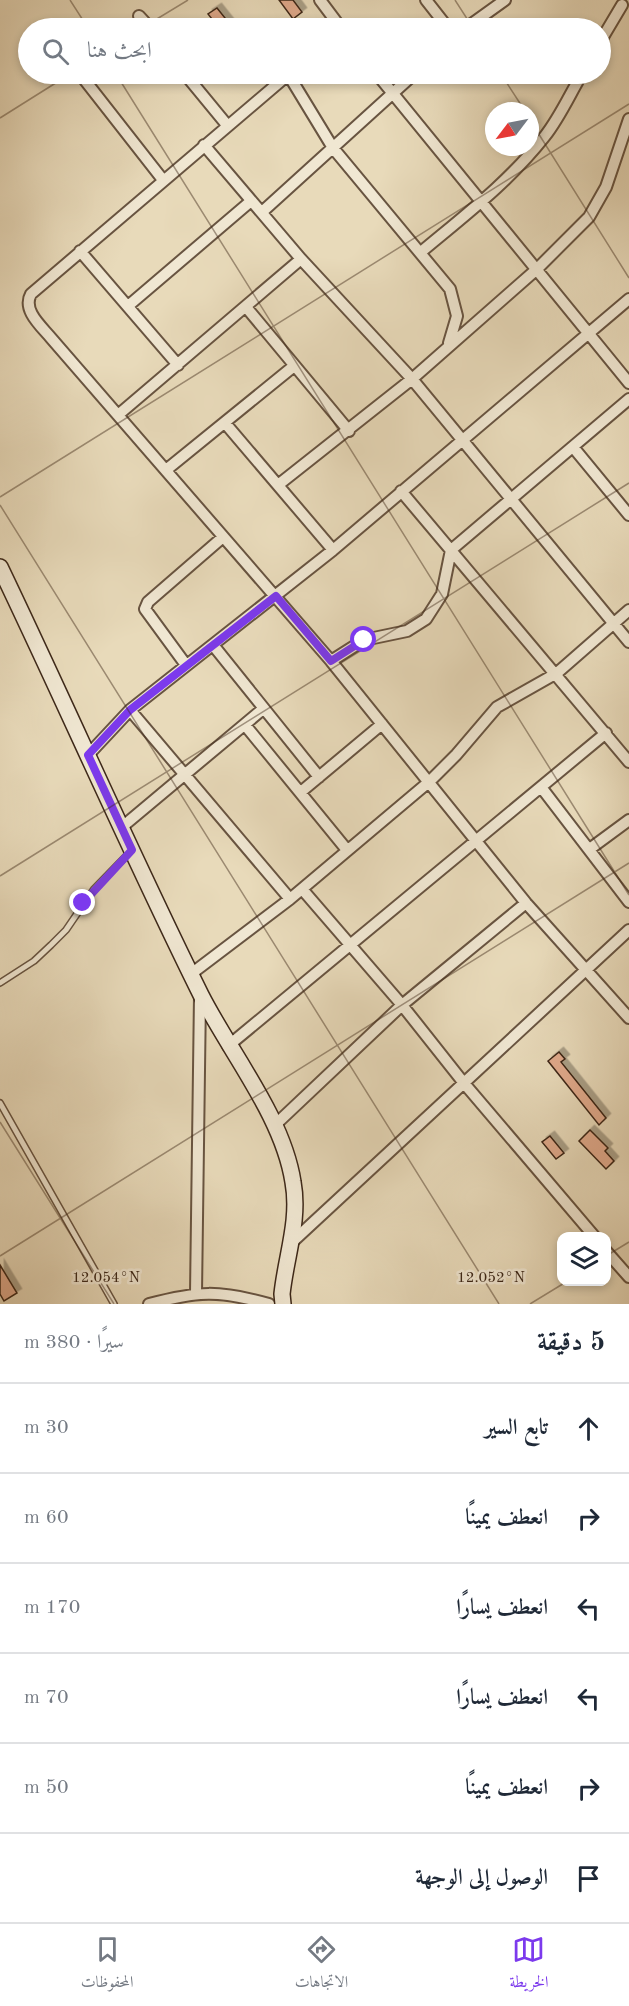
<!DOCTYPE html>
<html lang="ar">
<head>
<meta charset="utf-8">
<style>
	:root { --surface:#fff; --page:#f6f6f7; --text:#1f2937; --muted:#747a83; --line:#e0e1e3; --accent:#7c3aed }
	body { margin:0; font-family:"Old Standard TT",Amiri,serif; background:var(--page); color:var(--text); direction:rtl }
	.controls { position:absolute; right:18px; bottom:18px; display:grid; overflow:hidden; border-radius:12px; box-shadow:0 3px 9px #0003 }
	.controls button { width:54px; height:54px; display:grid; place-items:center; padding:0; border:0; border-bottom:2px solid var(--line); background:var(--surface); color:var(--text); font:30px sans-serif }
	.compass { position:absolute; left:485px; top:102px; width:54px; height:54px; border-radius:50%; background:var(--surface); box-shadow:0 3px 9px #0003; rotate:238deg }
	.stop { position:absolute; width:18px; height:18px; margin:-14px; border:4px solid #7c3aed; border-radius:50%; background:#fff }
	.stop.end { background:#7c3aed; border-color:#fff; box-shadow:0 2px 6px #0008 }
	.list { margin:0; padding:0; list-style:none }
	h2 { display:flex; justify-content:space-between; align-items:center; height:78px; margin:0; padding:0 24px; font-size:26px }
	h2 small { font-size:20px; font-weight:400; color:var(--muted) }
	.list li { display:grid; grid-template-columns:39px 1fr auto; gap:18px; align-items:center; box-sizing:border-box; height:90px; padding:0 24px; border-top:2px solid var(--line) }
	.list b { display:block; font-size:22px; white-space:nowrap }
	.list em { font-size:20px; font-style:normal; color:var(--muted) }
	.icon { flex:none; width:33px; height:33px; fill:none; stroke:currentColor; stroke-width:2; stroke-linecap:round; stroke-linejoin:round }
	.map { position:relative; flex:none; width:629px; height:1304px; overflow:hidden; direction:ltr }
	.search { position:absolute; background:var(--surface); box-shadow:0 3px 9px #0003; left:18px; right:18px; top:18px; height:66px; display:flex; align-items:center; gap:15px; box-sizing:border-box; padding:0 21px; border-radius:33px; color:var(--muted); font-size:22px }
	.sheet { height:618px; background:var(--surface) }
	nav { display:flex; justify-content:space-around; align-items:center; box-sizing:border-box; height:84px; border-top:2px solid var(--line); background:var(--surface); font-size:16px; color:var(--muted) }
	nav a { display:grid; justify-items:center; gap:3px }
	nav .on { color:var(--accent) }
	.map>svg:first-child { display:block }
	.building { fill:#e1ab8d; stroke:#3d2819; stroke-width:1.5; filter:url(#shadow) }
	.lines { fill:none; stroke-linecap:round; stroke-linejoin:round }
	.lane-casing { stroke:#685441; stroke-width:8 }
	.street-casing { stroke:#685441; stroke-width:14 }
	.secondary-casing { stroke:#3d2819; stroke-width:18 }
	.lane { stroke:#f0e7d2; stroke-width:5 }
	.street { stroke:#f0e7d2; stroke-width:10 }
	.secondary { stroke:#f0e7d2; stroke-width:15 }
	.route { stroke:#7c3aed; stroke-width:8 }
	.ticks { fill:none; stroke:#3d2819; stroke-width:1.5; stroke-opacity:0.45 }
	.ticks-label { font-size:15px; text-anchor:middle; fill:#3d2819; stroke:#f0e7d2; stroke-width:5; stroke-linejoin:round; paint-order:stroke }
</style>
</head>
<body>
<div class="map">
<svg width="629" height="1304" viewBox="0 0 629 1304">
	<defs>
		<filter id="shadow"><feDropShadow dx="4.5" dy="-4.5" stdDeviation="0" flood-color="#0004"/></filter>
	</defs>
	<rect width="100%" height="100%" fill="#e8daba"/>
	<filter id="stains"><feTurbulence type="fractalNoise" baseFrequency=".00333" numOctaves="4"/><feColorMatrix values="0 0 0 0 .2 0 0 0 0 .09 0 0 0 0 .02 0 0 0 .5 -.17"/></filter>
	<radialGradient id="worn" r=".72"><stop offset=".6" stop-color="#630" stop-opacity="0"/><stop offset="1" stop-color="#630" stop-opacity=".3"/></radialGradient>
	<path class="building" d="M279 0H293L302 12 293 19Z
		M217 8 233 28H219L208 14Z
		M559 1052 565 1059 561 1062 606 1118 599 1125 548 1061Z
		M590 1130 608 1148 605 1151 614 1161 606 1169 579 1141Z
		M550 1136 564 1153 556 1159 542 1142Z
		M0 1265 17 1293 4 1301 0 1294Z"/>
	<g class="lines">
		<defs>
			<path id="lane" d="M0 983 34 961 51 945 66 930 94 889 131 851
				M0 1103 114 1304"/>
			<path id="street" d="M320 0 341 28
				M426 0 448 28
				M139 16 150 28
				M466 28 505 0
				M600 42 622 5
				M80 74 163 180
				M185 74 227 125
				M288 74 333 148 450 289 457 316 449 343
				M289 74 31 294C22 310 41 326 51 338L331 661 526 903 629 1018
				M377 74 629 383
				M204 145 301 259 412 379 629 642
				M262 212 414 74
				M80 251 178 365
				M421 252C464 216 510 181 545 136 560 117 570 94 582 74
				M128 306 251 201
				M246 307 349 431
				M118 415 301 259
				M225 423 333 550
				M573 447 629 515
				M166 470 294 366
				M278 485 412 379 537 269 589 217 606 187 629 119
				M401 491 629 762
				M213 645 319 777
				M331 661 364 640 407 631 426 619 442 594 451 550 629 399
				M186 665 145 609 148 602 223 537
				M130 710 290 899
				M245 725 347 850
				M88 755 130 710 333 550 629 299
				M541 787 629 902
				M302 791 382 724
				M122 827 263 709
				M591 848 629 820
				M302 889 402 1005 463 1082 594 1236
				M191 974 290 899 430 781 456 755 497 707 557 673 629 610
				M228 1046 606 733
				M275 1125 402 1005 526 903
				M290 1244 629 930
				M606 1251 629 1277
				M196 1293 200 996
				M149 1304C198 1291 219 1290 269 1304"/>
			<path id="secondary" d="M0 567C68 709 131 854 201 995 231 1054 283 1117 293 1182 300 1220 286 1256 282 1294L283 1304"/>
		</defs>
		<use href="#lane" class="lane-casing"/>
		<use href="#street" class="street-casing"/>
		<use href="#secondary" class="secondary-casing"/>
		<use href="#lane" class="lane"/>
		<use href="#street" class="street"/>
		<use href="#secondary" class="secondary"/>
	</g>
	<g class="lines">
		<path class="route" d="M83 903 132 850 88 755 130 710 276 596 331 661 364 640"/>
	</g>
	<path class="ticks" d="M70 0 88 28M455 0 473 28M142 28 188 0M116 74 629 895M501 74 525 111M0 118 70 74M530 120 629 278M0 497 629 104M0 505 499 1304M0 876 629 483M0 1122 114 1304M0 1256 629 863M606 1256 629 1242M530 1304 566 1282"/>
	<g class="ticks-label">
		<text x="106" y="1282">12.054°N</text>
		<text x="491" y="1282">12.052°N</text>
	</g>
	<rect width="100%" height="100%" filter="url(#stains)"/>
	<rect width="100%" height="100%" fill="url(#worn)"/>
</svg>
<div class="controls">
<button><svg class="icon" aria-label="layers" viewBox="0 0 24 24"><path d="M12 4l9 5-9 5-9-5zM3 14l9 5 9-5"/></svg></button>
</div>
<svg class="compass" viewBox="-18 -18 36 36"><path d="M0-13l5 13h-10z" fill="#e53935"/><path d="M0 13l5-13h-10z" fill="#747a83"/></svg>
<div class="stop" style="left:364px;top:640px"></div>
<div class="stop end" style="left:83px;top:903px"></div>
<div class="search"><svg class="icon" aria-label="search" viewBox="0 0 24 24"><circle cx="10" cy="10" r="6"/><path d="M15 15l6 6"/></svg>ابحث هنا</div>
</div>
<section class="sheet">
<h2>5 دقيقة<small>سيرًا · 380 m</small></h2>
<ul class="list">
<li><svg class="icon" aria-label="ahead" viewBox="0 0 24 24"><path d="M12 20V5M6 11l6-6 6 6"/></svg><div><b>تابع السير</b></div><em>30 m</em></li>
<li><svg class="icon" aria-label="right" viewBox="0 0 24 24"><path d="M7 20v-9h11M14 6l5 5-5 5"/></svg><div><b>انعطف يمينًا</b></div><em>60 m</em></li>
<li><svg class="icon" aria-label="left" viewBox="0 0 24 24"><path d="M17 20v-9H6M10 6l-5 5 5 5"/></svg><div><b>انعطف يسارًا</b></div><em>170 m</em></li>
<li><svg class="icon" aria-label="left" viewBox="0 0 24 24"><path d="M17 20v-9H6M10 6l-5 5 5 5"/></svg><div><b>انعطف يسارًا</b></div><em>70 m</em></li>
<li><svg class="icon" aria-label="right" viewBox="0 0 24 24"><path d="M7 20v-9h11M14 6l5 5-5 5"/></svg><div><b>انعطف يمينًا</b></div><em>50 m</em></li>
<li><svg class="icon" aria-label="arrive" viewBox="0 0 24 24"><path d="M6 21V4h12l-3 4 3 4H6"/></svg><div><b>الوصول إلى الوجهة</b></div></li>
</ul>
</section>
<nav>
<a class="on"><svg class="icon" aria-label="map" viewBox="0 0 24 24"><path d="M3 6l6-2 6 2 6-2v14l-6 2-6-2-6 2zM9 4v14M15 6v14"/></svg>الخريطة</a>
<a><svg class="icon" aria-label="directions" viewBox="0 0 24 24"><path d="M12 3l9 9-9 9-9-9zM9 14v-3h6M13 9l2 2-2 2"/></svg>الاتجاهات</a>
<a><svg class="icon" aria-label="saved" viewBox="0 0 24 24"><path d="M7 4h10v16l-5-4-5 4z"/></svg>المحفوظات</a>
</nav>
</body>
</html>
